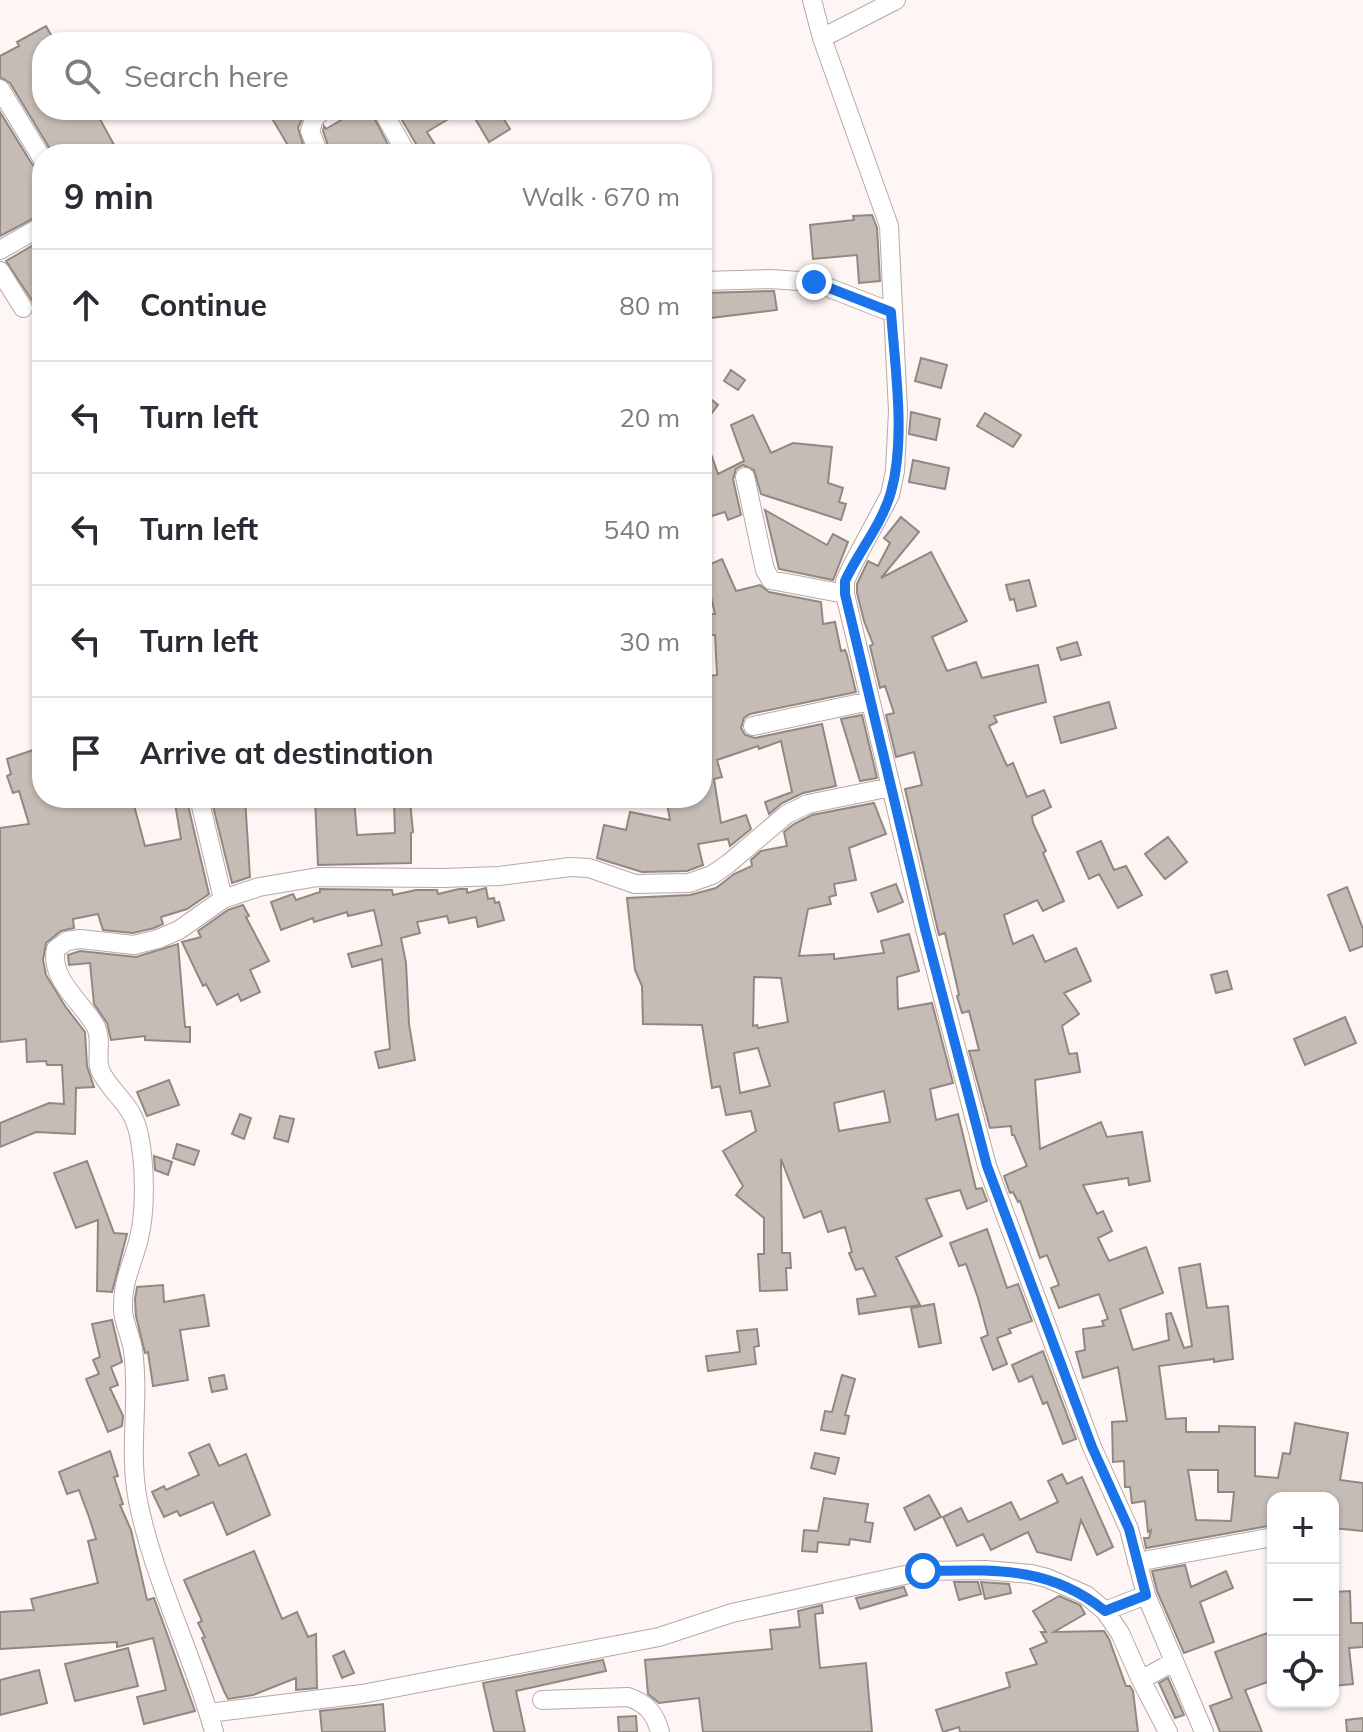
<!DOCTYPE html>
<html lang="en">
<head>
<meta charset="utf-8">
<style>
	:root { --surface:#fff; --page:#f7f7f7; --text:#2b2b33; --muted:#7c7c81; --line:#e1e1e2 }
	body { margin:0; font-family:Mulish,sans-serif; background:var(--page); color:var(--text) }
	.controls { position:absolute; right:24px; bottom:24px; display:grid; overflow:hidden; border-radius:16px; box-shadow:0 2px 6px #0004 }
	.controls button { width:72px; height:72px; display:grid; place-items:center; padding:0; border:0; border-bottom:2px solid var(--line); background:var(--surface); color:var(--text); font:40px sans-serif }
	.stop { position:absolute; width:24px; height:24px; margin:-18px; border:6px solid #1a73e8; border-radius:50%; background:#fff }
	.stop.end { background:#1a73e8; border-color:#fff; box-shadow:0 2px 8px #0008 }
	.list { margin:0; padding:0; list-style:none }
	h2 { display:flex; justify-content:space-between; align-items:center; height:104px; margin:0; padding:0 32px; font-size:34px }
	h2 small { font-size:26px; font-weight:400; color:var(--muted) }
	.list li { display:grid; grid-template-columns:52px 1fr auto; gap:24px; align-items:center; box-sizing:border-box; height:112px; padding:0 32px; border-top:2px solid var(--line) }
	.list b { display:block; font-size:30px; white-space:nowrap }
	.list em { font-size:26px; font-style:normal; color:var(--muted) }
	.icon { flex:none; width:44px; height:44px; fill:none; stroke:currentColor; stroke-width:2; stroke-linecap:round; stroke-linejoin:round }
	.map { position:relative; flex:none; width:1363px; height:1732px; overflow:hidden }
	.search { position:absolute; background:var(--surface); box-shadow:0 2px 6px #0004; left:32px; top:32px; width:680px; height:88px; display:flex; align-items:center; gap:20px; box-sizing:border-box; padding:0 28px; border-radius:32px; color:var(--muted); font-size:30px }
	.panel { position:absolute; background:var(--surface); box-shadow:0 2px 6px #0004; left:32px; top:144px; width:680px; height:664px; border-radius:32px }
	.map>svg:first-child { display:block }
	.building { fill:#c6bcb6; stroke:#928882; stroke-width:2; fill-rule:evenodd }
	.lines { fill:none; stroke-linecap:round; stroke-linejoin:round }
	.street-casing { stroke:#b6a9a8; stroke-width:20 }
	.street { stroke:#fff; stroke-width:18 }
	.route { stroke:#1a73e8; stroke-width:10 }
</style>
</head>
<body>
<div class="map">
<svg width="1363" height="1732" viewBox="0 0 1363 1732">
	<rect width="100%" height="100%" fill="#fef6f5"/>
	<path class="building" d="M46 26 55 42H42V110H95L119 154H53L10 83 0 77V56L19 46 17 42Z
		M279 110H306L298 128 306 154H293L270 115Z
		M358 110H370L393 154H331L323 131 324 126 326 129Z
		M396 110H463L427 132 438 150 431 154H422Z
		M470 110H498L510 129 489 142Z
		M0 112 32 164 42 170V214L0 236Z
		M872 215 877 228 880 281 859 283 857 255 813 259 810 225 854 220 853 216Z
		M42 240V269L33 274 42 289V297L33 302 6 261Z
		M774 291 777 310 702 319V293Z
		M921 358 947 365 941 388 915 381Z
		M731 370 745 380 738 390 724 381Z
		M702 392 718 405 702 426Z
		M911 412 940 419 936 440 909 434Z
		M985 413 1021 435 1013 447 977 426Z
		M753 415 771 453 793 443 832 447 828 483 843 488 839 502 846 504 841 520 761 494 754 470 743 465 736 469 733 479 741 515 728 520 725 512 702 519V435L704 434 718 474 744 461 731 425Z
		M913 460 949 468 945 489 909 482Z
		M765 510 827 545 833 534 848 542 833 580 779 569Z
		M901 517 919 532 881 578 931 552 967 621 932 637 947 671 976 662 982 678 1038 665 1046 702 994 716 997 722 989 726 1007 766 1013 763 1027 797 1044 790 1051 807 1032 816 1033 823 1046 851 1043 853 1064 901 1043 911 1037 900 1004 915 1013 944 1033 935 1045 962 1076 948 1091 981 1064 993 1079 1014 1062 1026 1069 1054 1077 1053 1080 1072 1035 1080 1040 1149 1101 1122 1107 1137 1142 1132 1150 1181 1129 1185 1128 1178 1083 1185 1097 1214 1103 1211 1112 1231 1098 1238 1109 1261 1146 1247 1163 1293 1120 1309 1133 1350 1169 1340 1166 1314 1171 1313 1184 1348 1192 1346 1179 1268 1200 1264 1207 1308 1228 1306 1233 1359 1214 1362V1359L1159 1366 1166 1419 1186 1418V1432H1219V1426L1255 1427V1476L1278 1478 1283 1453 1290 1454 1295 1423 1348 1433 1340 1480 1363 1483V1531L1333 1528V1498H1273V1525L1146 1548 1144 1538H1149L1151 1530 1148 1532 1145 1501 1132 1503 1130 1487H1125L1124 1461 1113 1462 1112 1422 1127 1421 1118 1367 1083 1378 1076 1352 1085 1350 1083 1329 1104 1326 1102 1321 1108 1319 1099 1294 1059 1308 1051 1288 1059 1285 1047 1255 1040 1258 1020 1201 1018 1202 1013 1192 1010 1193 1004 1176 1027 1166 1014 1135H1012L1011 1126 990 1128 969 1051 979 1050 969 1011 962 1013 957 996 959 995 945 933 939 935 938 931 905 789 922 785 914 752 896 757 886 715 894 713 885 686 880 688 870 646 873 644 864 621 857 593V584L868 561 878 566 890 543 884 538ZM1188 1470H1218V1492H1234L1231 1521 1196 1520Z
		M722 559 736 591 760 585 769 592 821 602 823 624 835 622 841 651 845 650 847 655 856 692 750 714 744 718 741 728 745 735 755 738 822 724 836 786 803 793 782 803 769 814 765 802 792 792 781 741 759 749 758 746 717 760 722 777 714 779 721 823 746 815 751 829 730 846 728 839 698 844 703 865 687 871 642 872 597 858 604 825 626 830 630 812 670 820 666 798H702V677L717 675 715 635H702L703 614H715L704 567Z
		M1029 580 1036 606 1017 611 1014 599 1010 600 1006 585Z
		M1077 642 1081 655 1061 660 1057 648Z
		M1109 702 1116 728 1061 743 1054 717Z
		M862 715 877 778 860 781 841 719Z
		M42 747V798H132L145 846 181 839 175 803 187 801 209 894 187 909 161 917 163 924 154 928 133 933 103 930 98 914 73 919 74 928 61 931 46 943 43 960 46 975 65 1006 85 1032 87 1066 94 1087 76 1088 75 1134 36 1132 0 1147V1123L49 1103 64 1104 62 1065H47L46 1061 27 1062 26 1039 0 1042V828L29 824 19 791 13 793 7 776 11 774 7 759Z
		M211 798H245L250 877 232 883Z
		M315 798H354L357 835 395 833 394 801H410L413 832 411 833V863L318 865Z
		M874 803 886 834 849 848 856 880 834 884 836 895 829 897 831 904 808 909 799 956 834 954V959L884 953 881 941 909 934 919 971 897 977 898 1009 932 1003 953 1083 930 1089 936 1120 958 1114 976 1189 982 1188 987 1201 967 1209 960 1190 926 1199 942 1236 896 1257 920 1305 859 1314 857 1299 876 1296 863 1268 856 1270 849 1253 852 1252 845 1227 828 1232 821 1211 804 1218 781 1159 782 1253H790L791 1268H786L787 1290 760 1291 758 1254H764V1218L736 1195 743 1186 723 1151 756 1131 751 1111 726 1115 720 1086 712 1088 702 1025 643 1024 642 986 635 970 627 898 690 895 716 888 734 874 752 866 751 860 761 851 787 846 784 832 794 824 812 815ZM754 977 781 978 788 1022 758 1028 757 1025 753 1026ZM758 1048 770 1086 740 1093 734 1053ZM884 1091 890 1122 839 1131 834 1103Z
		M1168 837 1187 862 1165 879 1145 854Z
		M1101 841 1114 870 1126 866 1142 895 1118 908 1099 874 1089 879 1077 852Z
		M896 884 903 902 878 912 871 893Z
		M1347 887 1363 929V946L1350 951 1328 895Z
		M486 888 488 899 494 898 495 903 499 902 504 920 478 927 476 917 449 923 447 916 417 922 420 933 401 938 406 963 409 1024 415 1060 379 1068 375 1052 390 1049 382 959 352 967 348 954 382 945 374 910 348 916 347 912 314 922 313 918 281 930 271 902 293 894 296 900 320 892V889L392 890 393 895 416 890H437L438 894 459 889H467V893Z
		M243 905 249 916 246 917 269 961 250 970 260 992 241 1001 238 994 217 1005 206 984 203 986 182 942 201 937 198 931 228 910Z
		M178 944 185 1027H190V1042L145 1040V1036L111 1040 107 1023 94 1004 90 963 69 965 68 955 80 951 136 957Z
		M1227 971 1232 989 1216 993 1211 975Z
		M1345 1017 1356 1043 1305 1065 1294 1039Z
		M169 1080 179 1105 147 1116 137 1092Z
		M240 1114 251 1118 244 1139 232 1134Z
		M280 1116 294 1119 288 1142 274 1138Z
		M177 1144 199 1151 194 1165 173 1158Z
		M154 1156 172 1162 168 1175 155 1170Z
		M87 1161 114 1233 127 1234 112 1292 97 1291 98 1220 76 1228 54 1173Z
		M987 1229 1007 1288 1018 1284 1032 1321 1009 1329 1011 1333 997 1338 1007 1364 993 1370 981 1338 988 1335 978 1298 966 1264 959 1266 950 1243Z
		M163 1285 164 1302 204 1295 209 1326 180 1330 188 1380 153 1386 148 1352 145 1353 136 1316 135 1299 137 1287Z
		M934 1304 941 1343 919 1347 911 1308Z
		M112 1320 122 1362 111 1367 118 1385 110 1388 123 1416 122 1426 108 1432 86 1379 99 1374 93 1360 100 1357 92 1324Z
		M757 1329 759 1346 754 1347 756 1364 708 1371 706 1356 740 1352 737 1331Z
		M1043 1351 1076 1439 1063 1444 1047 1402 1043 1404 1032 1376 1019 1382 1012 1365Z
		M224 1375 227 1389 212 1392 209 1378Z
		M842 1375 855 1379 845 1415 849 1416 845 1434 821 1430 825 1411 832 1412Z
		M209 1444 219 1466 246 1454 270 1515 227 1535 213 1502 180 1516 177 1511 164 1517 152 1492 164 1486 166 1490 199 1475 189 1453Z
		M110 1451 118 1476 114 1477 123 1504 120 1505 131 1530 147 1600 154 1598 195 1711 144 1724 137 1697 166 1690 153 1638 117 1647V1642L0 1649V1612L34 1610 31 1599 98 1583 88 1541 96 1539 89 1517 79 1490 67 1494 59 1472Z
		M815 1453 839 1458 835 1474 811 1468Z
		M1062 1474 1067 1484 1082 1477 1113 1547 1097 1555 1081 1520 1071 1560 1037 1552 1028 1532 991 1550 983 1534 957 1546 943 1517 961 1508 968 1522 1011 1502 1020 1520 1058 1502 1048 1481Z
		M929 1495 941 1517 915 1530 904 1508Z
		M824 1498 868 1504 865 1522 873 1523 870 1542 850 1539 849 1545 818 1542 817 1552 802 1551 804 1530 818 1531Z
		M254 1551 282 1619 297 1612 308 1637 316 1634 317 1688 296 1690V1678L253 1695 228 1699 224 1691 202 1638 205 1637 198 1623 202 1621 184 1580Z
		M1185 1565 1191 1587 1226 1571 1233 1588 1200 1602 1214 1642 1184 1653 1157 1591 1152 1571Z
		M954 1582H978L981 1594 959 1600Z
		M981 1582 1009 1584 1011 1593 985 1599Z
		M904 1587 907 1595 860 1609 856 1598Z
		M1350 1591 1351 1623H1363V1647L1349 1648 1353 1684 1333 1686V1592Z
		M1059 1596 1080 1605 1085 1614 1054 1632 1104 1631 1109 1639 1126 1686H1130L1133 1691 1138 1732H960L959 1727 943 1732 936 1710 1010 1687 1006 1673 1037 1664 1030 1649 1047 1642 1041 1632H1046L1033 1611Z
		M822 1605 823 1613 815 1614 820 1668 866 1663 872 1732H703L699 1698 659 1703 648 1694 645 1660 772 1649 770 1630 800 1627 798 1611Z
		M1273 1631V1680L1245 1690 1262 1732H1220L1210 1706 1232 1698 1215 1652Z
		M128 1648 138 1686 75 1701 65 1664Z
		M344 1651 354 1673 342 1678 333 1656Z
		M603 1660 606 1671 516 1691 525 1732H494L483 1683Z
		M39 1670 47 1703 0 1715V1680Z
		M1168 1678 1184 1715 1175 1718 1159 1683Z
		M383 1704 385 1732H322L320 1711Z
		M636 1716 637 1732H619L618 1717Z
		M1363 1718V1732H1347L1346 1720Z"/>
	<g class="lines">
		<defs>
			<path id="street" d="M812 0 822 38 889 226 898 411 895 471 890 495 853 564 845 581V594L925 929 987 1166 1092 1447 1129 1529 1146 1595 1204 1732
				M822 38 896 0
				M0 89 42 158
				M382 110 403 147
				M319 154 310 131 314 119 323 110
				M0 250 42 226
				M0 271 23 308
				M702 281 770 279 814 282 891 312
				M745 477 765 570 771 580 845 594
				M753 726 870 701
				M199 798 223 899
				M1137 1562 1273 1537
				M1105 1611 1146 1595
				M1141 1680 1173 1662
				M542 1700 628 1697C646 1703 655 1713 660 1732
				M209 1713 362 1694 659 1637 732 1613 923 1571 985 1570 1031 1574 1047 1578 1086 1595 1105 1611 1120 1633 1141 1680 1168 1732
				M214 1732C193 1654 154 1581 138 1501 128 1451 140 1400 133 1350 131 1336 123 1322 123 1309 122 1280 133 1264 139 1238 146 1210 145 1164 139 1135 133 1105 116 1098 102 1074 94 1062 103 1043 96 1027 83 1003 49 979 56 949L67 941 80 939 134 945 158 939 179 930 223 899 259 887 318 877 443 878 499 876 570 867 589 868 635 884 689 883 712 875 728 864 787 814 808 804 891 787"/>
		</defs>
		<use href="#street" class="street-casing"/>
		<use href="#street" class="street"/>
	</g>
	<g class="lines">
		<path class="route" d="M814 282 891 312C895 368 906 438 891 492 882 524 859 551 845 581V594L925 929 987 1166 1092 1447 1129 1529 1146 1595 1105 1611C1049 1565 991 1570 923 1571"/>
	</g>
</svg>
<div class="controls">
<button>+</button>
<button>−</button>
<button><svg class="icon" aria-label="locate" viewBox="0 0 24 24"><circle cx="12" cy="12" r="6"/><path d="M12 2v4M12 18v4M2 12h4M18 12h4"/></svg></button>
</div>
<div class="stop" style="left:923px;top:1571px"></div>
<div class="stop end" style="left:814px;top:282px"></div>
<div class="search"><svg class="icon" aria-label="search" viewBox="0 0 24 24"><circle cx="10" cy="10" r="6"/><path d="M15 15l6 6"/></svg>Search here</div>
<section class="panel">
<h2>9 min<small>Walk · 670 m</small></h2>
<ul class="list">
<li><svg class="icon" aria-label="ahead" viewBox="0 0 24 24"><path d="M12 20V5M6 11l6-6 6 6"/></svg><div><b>Continue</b></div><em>80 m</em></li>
<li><svg class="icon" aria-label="left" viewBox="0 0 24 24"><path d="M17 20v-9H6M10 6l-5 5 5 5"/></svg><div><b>Turn left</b></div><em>20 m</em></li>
<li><svg class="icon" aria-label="left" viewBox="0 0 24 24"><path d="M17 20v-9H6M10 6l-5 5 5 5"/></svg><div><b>Turn left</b></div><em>540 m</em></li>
<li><svg class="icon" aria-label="left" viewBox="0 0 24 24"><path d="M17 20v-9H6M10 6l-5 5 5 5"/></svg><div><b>Turn left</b></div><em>30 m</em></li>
<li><svg class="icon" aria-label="arrive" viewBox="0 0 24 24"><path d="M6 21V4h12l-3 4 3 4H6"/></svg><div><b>Arrive at destination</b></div></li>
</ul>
</section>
</div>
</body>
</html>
